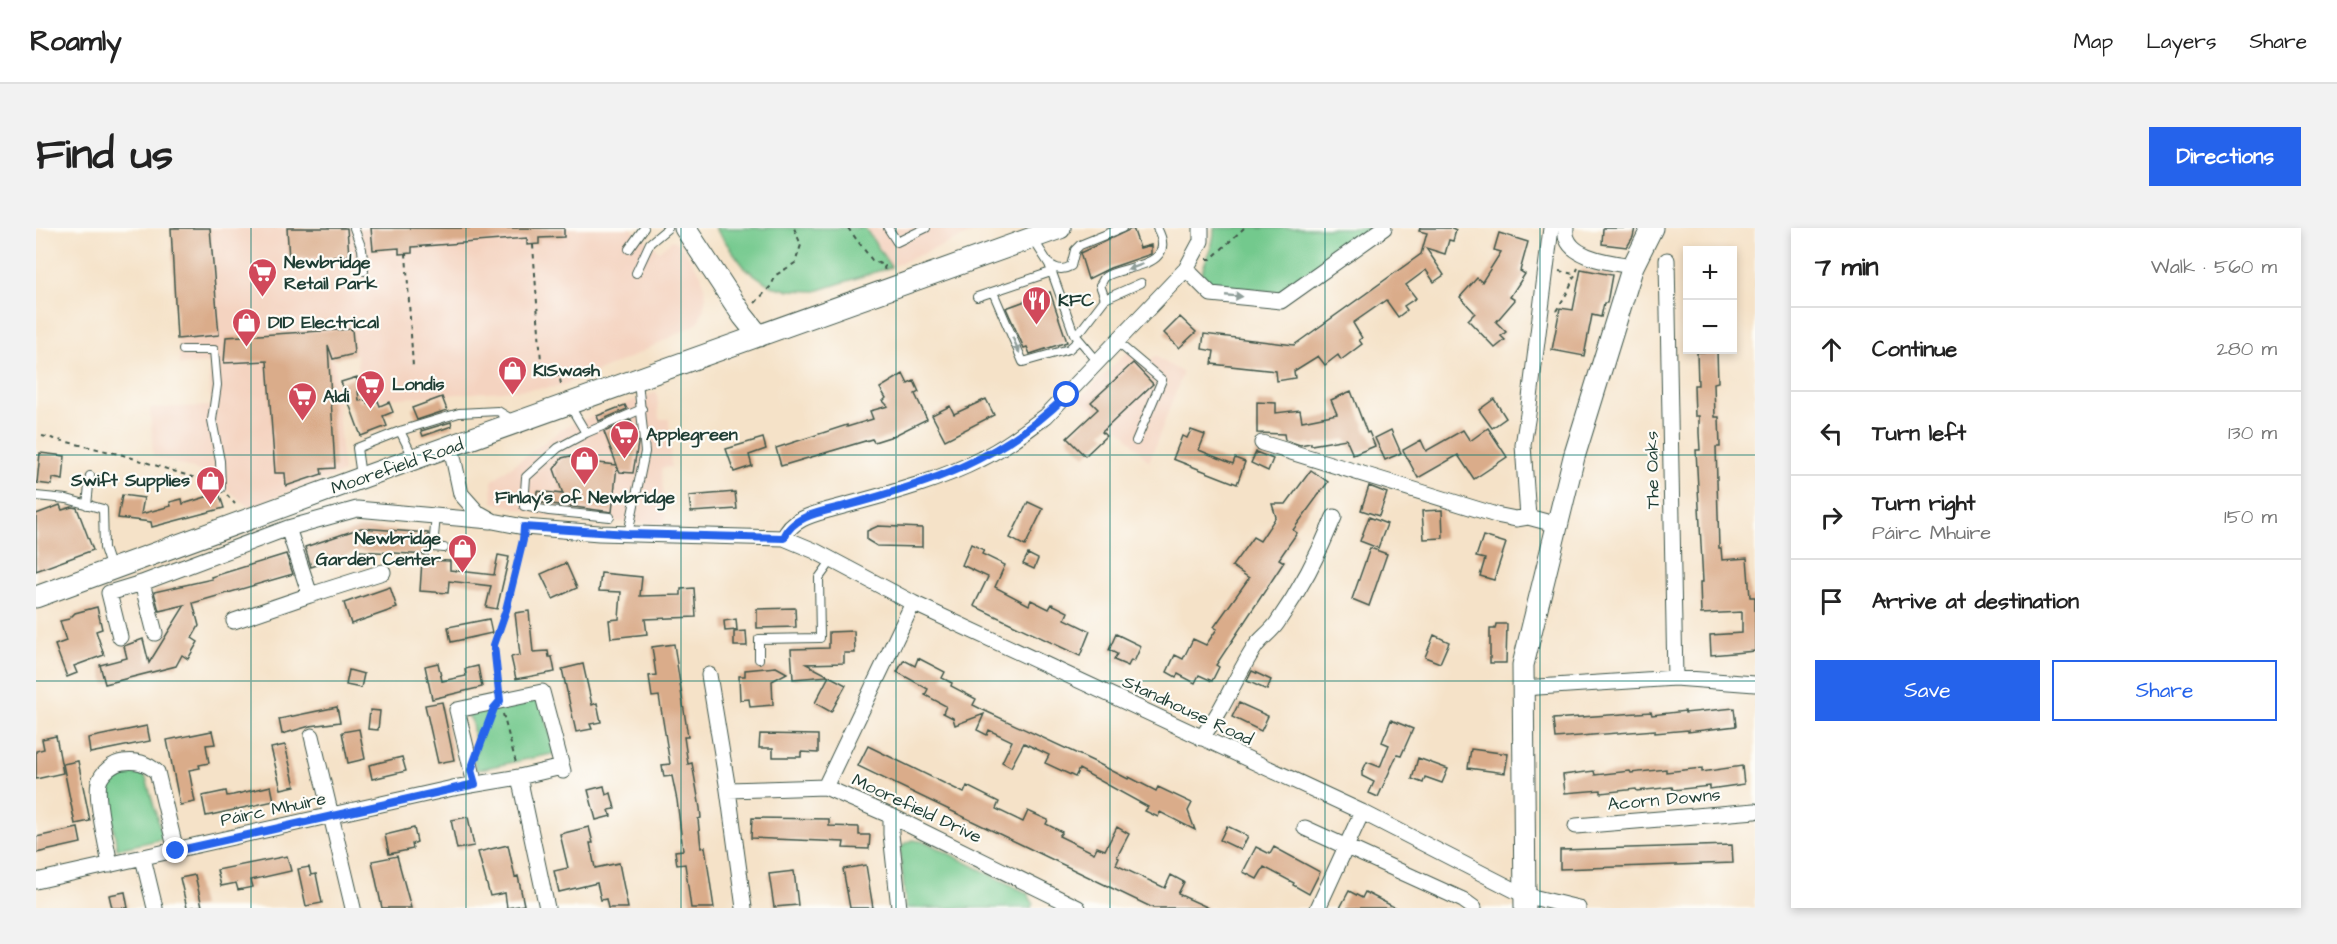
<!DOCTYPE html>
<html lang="en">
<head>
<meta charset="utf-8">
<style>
	:root { --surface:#fff; --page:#f2f2f2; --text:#222; --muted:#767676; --line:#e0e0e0; --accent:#2563eb }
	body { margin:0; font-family:"Architects Daughter",sans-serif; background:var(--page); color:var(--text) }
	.controls { position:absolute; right:18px; top:18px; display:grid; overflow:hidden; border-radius:0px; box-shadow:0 3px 9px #0003 }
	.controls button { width:54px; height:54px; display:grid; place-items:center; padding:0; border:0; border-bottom:2px solid var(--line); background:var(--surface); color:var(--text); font:30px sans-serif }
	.stop { position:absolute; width:18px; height:18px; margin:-14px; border:4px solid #2563eb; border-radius:50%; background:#fff }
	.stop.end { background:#2563eb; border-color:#fff; box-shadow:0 2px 6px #0008 }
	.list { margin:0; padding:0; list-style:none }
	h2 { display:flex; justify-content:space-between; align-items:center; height:78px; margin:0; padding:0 24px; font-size:26px }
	h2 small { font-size:20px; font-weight:400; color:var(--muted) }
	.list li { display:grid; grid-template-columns:39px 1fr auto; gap:18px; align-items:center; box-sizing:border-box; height:84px; padding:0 24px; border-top:2px solid var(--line) }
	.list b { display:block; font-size:22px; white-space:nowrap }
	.list p { margin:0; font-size:20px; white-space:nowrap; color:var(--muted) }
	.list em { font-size:20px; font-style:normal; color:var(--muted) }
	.actions { display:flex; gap:12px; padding:18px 24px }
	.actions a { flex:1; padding:14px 0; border:2px solid var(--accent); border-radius:0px; text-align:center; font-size:21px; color:var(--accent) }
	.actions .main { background:var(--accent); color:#fff }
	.icon { flex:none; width:33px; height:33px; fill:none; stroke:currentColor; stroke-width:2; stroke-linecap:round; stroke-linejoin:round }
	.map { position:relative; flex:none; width:1719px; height:680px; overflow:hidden; border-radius:0px }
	header { display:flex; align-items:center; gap:36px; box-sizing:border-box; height:84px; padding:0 30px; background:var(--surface); border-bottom:2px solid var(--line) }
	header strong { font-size:28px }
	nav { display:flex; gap:33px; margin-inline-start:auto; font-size:21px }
	.intro { display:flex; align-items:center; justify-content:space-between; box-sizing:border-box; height:144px; padding:0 36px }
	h1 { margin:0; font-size:42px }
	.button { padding:15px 27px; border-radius:0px; background:var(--accent); color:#fff; font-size:21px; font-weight:700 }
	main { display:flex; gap:36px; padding:0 36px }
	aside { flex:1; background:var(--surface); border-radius:0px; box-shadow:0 3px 9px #0003 }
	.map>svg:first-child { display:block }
	.built { fill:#f4d3c0 }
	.green { fill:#73c98d; stroke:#498360; stroke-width:1.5 }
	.building { fill:#daac8a }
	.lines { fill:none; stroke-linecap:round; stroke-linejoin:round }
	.lane-casing { stroke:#3f564a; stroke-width:10 }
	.street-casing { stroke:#3f564a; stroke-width:17 }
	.secondary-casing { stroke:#3f564a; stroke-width:23 }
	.path { stroke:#3f564a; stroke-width:2; stroke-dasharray:4.5 4.5; stroke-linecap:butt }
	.lane { stroke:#fff; stroke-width:8 }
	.street { stroke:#fff; stroke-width:15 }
	.secondary { stroke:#fff; stroke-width:21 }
	.oneway { fill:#8f9e9a }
	.route { stroke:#2563eb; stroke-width:8 }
	.grid { fill:none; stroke:#0f766e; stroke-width:1.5; stroke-opacity:0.55 }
	.labels { text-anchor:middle; stroke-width:4.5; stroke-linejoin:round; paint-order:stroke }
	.poi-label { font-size:18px; font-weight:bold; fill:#1f3d34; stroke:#fdfcf7; text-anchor:start }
	.street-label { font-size:18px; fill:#1f3d34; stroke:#fdfcf7 }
</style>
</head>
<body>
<header>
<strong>Roamly</strong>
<nav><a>Map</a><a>Layers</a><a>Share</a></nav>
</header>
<div class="intro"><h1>Find us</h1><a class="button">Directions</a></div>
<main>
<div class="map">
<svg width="1719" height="680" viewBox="0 0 1719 680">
	<rect width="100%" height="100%" fill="#fdfcf7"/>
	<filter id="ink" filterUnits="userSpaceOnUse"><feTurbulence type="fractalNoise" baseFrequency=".0167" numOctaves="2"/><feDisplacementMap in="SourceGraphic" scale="12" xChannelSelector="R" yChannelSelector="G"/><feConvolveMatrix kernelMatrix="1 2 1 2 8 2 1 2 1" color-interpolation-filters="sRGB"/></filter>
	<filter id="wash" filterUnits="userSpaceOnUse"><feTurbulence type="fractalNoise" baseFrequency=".008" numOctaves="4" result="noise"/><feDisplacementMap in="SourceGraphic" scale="24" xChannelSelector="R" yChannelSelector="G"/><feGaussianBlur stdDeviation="1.35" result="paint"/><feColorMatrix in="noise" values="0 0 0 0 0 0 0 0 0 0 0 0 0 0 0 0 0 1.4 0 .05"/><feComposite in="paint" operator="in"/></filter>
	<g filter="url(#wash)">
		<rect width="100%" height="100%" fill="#f5e2c8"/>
		<path class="built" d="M135 0H595L623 23 636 12 643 15 665 46 670 68 667 83 662 95 655 99 591 131 523 159 334 172 324 161 321 126 299 130 187 135 298 132 307 245 233 271 216 282 173 246 117 228 114 180 175 178 173 135 144 137Z
			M829 0H948L855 39Z
			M1095 120 1110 137 1119 128 1147 145 1113 234 1088 205 1043 171Z
			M621 164 623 191H633L635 239 625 240 630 296 539 292 504 286 457 274 456 254 458 251 531 198Z"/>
		<path class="green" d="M679 0H829L855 39 780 63 752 62 735 58 709 40Z
			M1178 0H1335L1244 65 1177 57 1165 49C1168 31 1179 18 1178 0Z
			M499 470 505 477 521 525 440 542 437 528 441 522 435 491 430 487Z
			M96 542 102 543 110 550 127 611 81 621 71 557 80 545Z
			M877 612 890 614 991 665 997 675 995 680H870L864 622 868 616Z"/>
		<g id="blocks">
			<path class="building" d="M135 0H174L183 107 141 111Z
				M251 0H311L313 28 253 31Z
				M335 0H528V9L503 10V16L491 17V10L376 19V25L363 26V20L337 22Z
				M1097 0 1104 20 1115 17V26L1074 40 1052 51 1044 25Z
				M1384 0H1416L1420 2 1417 13 1413 12 1409 26 1390 20 1408 47 1398 54 1390 42 1370 57 1380 70 1368 78 1371 82 1362 89 1350 72 1317 95 1326 110 1323 112 1326 116 1305 132 1302 127 1289 137 1282 128 1258 143 1259 150 1241 153 1240 143 1176 136 1178 123 1166 121 1168 106 1258 117 1385 26 1391 5 1383 3Z
				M1567 0H1599L1597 9 1591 19 1566 16Z
				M1463 5 1492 14 1484 43 1489 46 1474 69 1479 72 1460 94 1470 104 1465 108 1469 112 1459 120 1432 92 1439 85 1424 69 1441 50 1446 54 1465 24 1458 22Z
				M1545 41 1576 47 1571 75H1568L1565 89 1556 87 1548 128 1516 122 1524 80 1537 82Z
				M1014 64 1031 114 994 126 991 119 988 120 970 80Z
				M1144 89 1160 104 1143 120 1128 105Z
				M316 101 318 126 297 131 292 117 299 240 285 241 286 246 250 258 249 245H239L231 133 188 135 190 109Z
				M1681 123 1682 154 1678 155 1679 189H1683L1684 219H1680L1683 320H1685L1686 332 1711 330 1714 369H1719V423L1675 427 1674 407 1706 405V384L1665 386 1664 354H1667L1660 222H1664L1663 205V188H1659L1658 157H1662L1661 124Z
				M1097 135 1117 156 1066 204 1070 208 1049 228 1031 210 1062 181 1055 174Z
				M867 146 872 156 878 153 883 164 879 166 891 191 857 208 838 214 836 211 745 238 740 220 811 197V199L837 191 834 183 852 178 847 173 850 170 844 160Z
				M321 149 323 173 330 172 332 176 342 173 344 178 353 174 357 184 347 188 351 198 325 208 305 154Z
				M1315 163 1331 205 1333 204 1339 218 1317 227 1310 211 1275 217V215L1264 217 1249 212 1248 206 1221 205V174L1240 175V185L1264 182 1266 193 1301 186 1295 172Z
				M406 169 411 182 381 192 376 180Z
				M950 171 958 187 909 212 896 187 914 178 918 186Z
				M1458 171 1470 190 1456 200 1443 182Z
				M589 177 591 181 563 193 561 188Z
				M595 192 602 215 597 245 584 244 581 238 576 284 500 274 501 263 527 266 518 241 526 230 534 228 543 233 581 237 568 204Z
				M415 194 416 198 387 208 385 203Z
				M1452 200 1471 229 1438 251 1422 227 1382 250 1367 222 1385 212 1390 223 1427 202 1434 213Z
				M1155 202 1169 207 1163 222 1197 236 1199 230 1209 234 1201 256 1137 231 1146 208 1151 210Z
				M1355 202 1365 225 1349 232 1339 210Z
				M727 210 730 221 713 227 716 238 698 244 690 221Z
				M1220 224 1237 231 1232 243 1215 235Z
				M4 225 29 228 27 252 17 250 16 257 1 255Z
				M1275 242 1292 254 1257 302 1261 305 1243 331 1248 334 1180 437 1183 439 1176 453 1163 447 1159 455 1142 446 1140 449 1131 444 1139 427 1147 431 1157 411 1170 417 1181 401 1178 399 1213 350 1196 338 1217 309 1224 313 1240 289 1236 276H1250Z
				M1333 258 1351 265 1343 288 1325 282Z
				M699 264 701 281 655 284 653 268Z
				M183 265 188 280 116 299 115 294 82 290 86 267 108 270 105 286 135 278 134 274 146 271 147 276Z
				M992 274 1007 281 989 318 974 310Z
				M24 277 26 282 36 279 41 280 57 322 0 343V286Z
				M1406 282 1407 310 1388 311 1386 283Z
				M1333 289 1351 296 1342 320 1324 313Z
				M842 298 886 300V319L841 318 831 312V303Z
				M325 300 392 305V327L323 323 275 339 269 319Z
				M1447 308 1470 315 1458 352 1444 348 1449 331 1440 329Z
				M935 316 948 322 946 326 969 337 959 359 993 377 995 372 1013 381 1016 376 1032 384 1029 391 1054 403 1044 428 938 378 952 349 926 337Z
				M1334 320 1351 326 1333 378 1316 371Z
				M250 326 257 346 157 375 163 398 156 410 162 414 152 431 146 427 140 438 69 456 64 437 91 430 88 418 107 411 113 435 149 377 123 383 118 364 176 351 175 349Z
				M992 326 1002 331 998 341 987 336Z
				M462 327 473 329 461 381 450 379 455 358 413 353 412 365 384 363 386 332 414 333V342L458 347Z
				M530 335 541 360 517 371 505 346Z
				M565 345 606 349 604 368 645 367V361L658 360 660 389 609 391 611 406 575 410 573 392 583 391 585 364 563 363Z
				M354 359 361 380 315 396 308 375Z
				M61 379 66 401 60 403 68 427 38 438 41 445 31 449 19 417 30 413 24 393 33 391 39 385Z
				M759 380 760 399 721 400V381Z
				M493 383 497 424 512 423 513 429H516L519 444 480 451 475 429 484 427 479 385Z
				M453 391 456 405 415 414 412 399Z
				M700 391 701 402 689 403 688 393Z
				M1460 396H1471L1470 435H1454V401H1459Z
				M710 403 711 418H698V404Z
				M818 403 819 425H808V435L770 436 793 448 757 451 755 421 793 420V404Z
				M1080 406 1105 418 1098 434 1095 432 1092 438 1078 432 1081 426 1073 422Z
				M1398 407 1413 414 1404 435 1389 429Z
				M638 416 652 509H648L652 536 656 535 664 580 665 590 662 591 665 620 669 619 678 680H655L649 636 641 637 639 623 647 622 641 572 636 548 628 549 626 537 634 536 623 468 616 469 613 448 620 447 616 419Z
				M882 430 909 444 906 450 916 455 915 458 940 471 937 477 945 481 1061 535 1092 551 1093 549 1120 563 1122 559 1156 575 1152 583 1159 602 1124 584 1122 589 1109 583 1112 579 1043 541 1039 549 1009 535 1013 527 988 515 975 539 966 534 976 513 953 502 951 507 941 502 948 486 919 497 917 490 907 485 910 478 889 467 892 461 861 444 868 432 879 438Z
				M402 435 406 453 430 448 429 441 442 438 446 459 396 471 389 438Z
				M547 436 556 477 561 475 565 494 554 496 556 501 540 504 526 441Z
				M740 439 751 445 736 453 737 477 714 479 713 471 704 472 703 448H709V442Z
				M313 442 328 446 325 460 310 457Z
				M1216 443 1235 452 1231 462 1211 453Z
				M793 448 810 457 795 484 779 475Z
				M406 474 418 532 402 535 389 477Z
				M1203 475 1232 488 1225 503 1196 489Z
				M301 479 304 494 274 498 246 506 243 491Z
				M1698 480 1700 498 1652 504V502L1619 505V502L1519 510 1517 491 1615 484 1616 487 1649 483V485Z
				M334 482 344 483 342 502 332 501Z
				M1355 492 1377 501 1365 528 1361 527 1342 569 1333 565 1338 554 1326 548V544L1331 534 1344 539 1353 517 1346 514Z
				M111 498 114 513 54 525 52 510Z
				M323 501 329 531 312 535 306 504Z
				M176 503 179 516 170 517 173 535 163 537 164 540 153 542 159 574 144 577 131 512Z
				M724 506 782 507V525L765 524V529H737V520H723Z
				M20 508 27 545 0 551V523L8 521 6 511Z
				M249 517 259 558 245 561 235 520Z
				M832 518 928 565 931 558 963 574 960 581 987 594 992 583 1012 592 1010 596 1026 604 1023 608 1058 625 1061 619 1069 622 1081 599 1093 606 1081 629 1083 630 1080 637 1129 660 1135 647 1148 654 1142 666 1173 680H1117L822 538Z
				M1435 521 1472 526 1469 545 1432 540Z
				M366 529 370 543 336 551 333 537Z
				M1382 530 1412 541 1406 555 1389 549 1387 555 1376 551Z
				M42 533 54 593 39 596 27 536Z
				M1706 538 1708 556 1674 561V558L1637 562 1636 559 1601 563 1600 561 1565 565V562L1529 565 1527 547 1558 543 1559 547 1594 543 1595 545 1630 541V544L1666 540V544Z
				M235 558 238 573 170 588 166 568 190 563 191 568 197 567Z
				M568 558 570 567 575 565 579 581 573 582 575 588 560 592 552 562Z
				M432 589 438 618 421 621 415 592Z
				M716 590 793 591V598L823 599V607H834L833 621 807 620 808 614 715 610Z
				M1191 598 1212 608 1205 622 1184 612Z
				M553 599 557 615H554L559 640 583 635 592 680H572L570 671 565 672 561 655 523 664 518 643 532 640 524 606Z
				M42 600 45 615 0 625V609Z
				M378 600 381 614 376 616 377 621 353 626 349 607Z
				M472 617 479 649 482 648 488 677 471 680 469 665 454 668 442 624Z
				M1696 617 1697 635 1524 641V622Z
				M1220 619 1234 626 1238 619 1284 644 1273 666 1257 657 1258 655 1228 639 1221 651 1207 644Z
				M251 628 255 643 215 652 217 659 202 662 200 655 185 658 181 642Z
				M361 628 375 680H346L336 633Z
				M830 637 837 680H814L807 641Z
				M273 639 275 647 280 646 286 675 270 678 262 641Z
				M758 643 762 677 738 679 733 646Z
				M159 647 166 678 151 680 144 650Z
				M1313 663 1326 670 1329 664 1360 680H1304Z
				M89 664 92 680H76L73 667Z"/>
		</g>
	</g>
	<g filter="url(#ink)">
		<use href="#blocks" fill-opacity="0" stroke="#3f564a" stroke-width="1.5"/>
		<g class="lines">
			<defs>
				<path id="lane" d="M318 0 326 21 328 43
					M852 0 861 14 890 0
					M997 11 1013 36 1038 106 1046 101 1069 71 1105 55
					M593 21 608 0
					M1013 36C1021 41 1026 43 1035 38L1039 22 1044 17 1086 0
					M600 45 614 15 632 0
					M957 64 987 134 1033 121 1043 112
					M941 69 1015 44
					M1069 71 1064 57C1066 55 1067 51 1069 49 1085 37 1144 41 1121 0
					M1041 109 1062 134
					M1081 114 1126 152 1100 213
					M147 122H178L181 157 176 192 184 233 185 260
					M534 178 550 205 606 181
					M550 205 522 220 490 249 488 278 513 283 574 289
					M378 231 364 203 423 185 462 183 477 192
					M325 248 321 220 364 203
					M0 268 31 271 67 281 68 320 75 341
					M51 277 54 248
					M400 288 397 319 408 320
					M592 306 609 224 602 153
					M723 431V411L784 410 783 350 796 332"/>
				<path id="street" d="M1530 0C1526 30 1576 35 1597 38
					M1631 32 1639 450
					M1150 41 1175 66 1245 73 1348 0
					M1226 215 1460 287 1480 291 1492 289 1522 297
					M415 219 425 266 441 284 457 293 488 299 563 305 748 310 779 323 877 375 1326 584 1488 667 1542 680
					M1492 289 1487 217 1492 186 1515 0
					M748 310C755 291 778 286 796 281 847 267 898 255 945 231 968 220 990 203 1010 188L1150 41 1165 13V0
					M106 355 119 405
					M274 367 347 344
					M198 393 274 367 252 300
					M84 409 73 365 106 355 252 300 321 281 454 293
					M673 447 692 562 708 680
					M1487 460 1639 450 1719 456
					M276 508 317 680
					M1165 510C1188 482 1199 449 1219 419 1225 410 1235 404 1241 395 1264 362 1283 326 1298 289
					M483 549 511 680
					M439 556 421 482 506 464 527 543
					M789 559 877 375
					M692 562 789 559 855 588 1042 680
					M855 588V606L863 680
					M1540 598 1719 583
					M1269 600 1427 672 1438 680
					M107 630 119 680
					M74 637C71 618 59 570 63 554 66 544 78 535 87 534 101 532 110 535 121 544L140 623
					M0 653 417 560 483 549 526 539
					M1282 680 1326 584"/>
				<path id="secondary" d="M649 0 707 88 723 108
					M0 369 325 250 1024 0
					M1489 680 1487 437 1538 229 1597 38 1616 0"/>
			</defs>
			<use href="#lane" class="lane-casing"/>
			<use href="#street" class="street-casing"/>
			<use href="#secondary" class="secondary-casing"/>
			<path class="path" d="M812 0 836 32 849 38 848 40 850 45
				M497 17 506 148 523 147 526 160
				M370 25 377 139
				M1171 31H1175L1208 0
				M1523 43 1538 46
				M719 75 735 58 740 47 759 35 765 17 758 0
				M1520 83 1531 65 1542 40
				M6 208 87 227 175 255
				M191 267 199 276
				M462 460 458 424 460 409 470 382 487 314
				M467 486 480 535
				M445 517 454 491"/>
			<use href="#lane" class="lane"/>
			<use href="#street" class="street"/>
			<use href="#secondary" class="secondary"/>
		</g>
		<defs><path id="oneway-solid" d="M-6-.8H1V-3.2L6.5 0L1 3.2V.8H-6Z" transform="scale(1.5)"/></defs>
		<g class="oneway">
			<use href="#oneway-solid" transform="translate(1099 39) rotate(160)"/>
			<use href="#oneway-solid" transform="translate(1198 68) rotate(5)"/>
			<use href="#oneway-solid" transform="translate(980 117) rotate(66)"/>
		</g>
	</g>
	<g class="lines" filter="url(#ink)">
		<path class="route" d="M140 623 439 556 435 542 458 480 464 473 458 417 470 382 487 312 488 299 592 306 748 310C755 289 784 284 805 279 892 256 966 232 1031 167"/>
	</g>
	<path class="grid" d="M215 0V680M430 0V680M645 0V680M860 0V680M1074 0V680M1289 0V680M1504 0V680M0 227H1719M0 453H1719"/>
	<defs>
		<symbol id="supermarket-pin" viewBox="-11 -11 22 30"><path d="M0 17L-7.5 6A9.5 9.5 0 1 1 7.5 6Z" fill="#d1495b" stroke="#fdfcf7"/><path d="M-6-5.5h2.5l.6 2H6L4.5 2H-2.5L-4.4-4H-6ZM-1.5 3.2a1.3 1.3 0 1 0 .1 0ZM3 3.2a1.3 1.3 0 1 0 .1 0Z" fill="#fff"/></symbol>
		<symbol id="restaurant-pin" viewBox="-11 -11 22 30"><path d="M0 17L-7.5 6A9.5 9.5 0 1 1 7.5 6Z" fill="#d1495b" stroke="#fdfcf7"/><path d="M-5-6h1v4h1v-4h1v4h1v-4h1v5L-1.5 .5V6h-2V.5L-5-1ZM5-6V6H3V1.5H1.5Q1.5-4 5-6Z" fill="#fff"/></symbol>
		<symbol id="shop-pin" viewBox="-11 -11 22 30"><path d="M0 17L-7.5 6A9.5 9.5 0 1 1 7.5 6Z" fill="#d1495b" stroke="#fdfcf7"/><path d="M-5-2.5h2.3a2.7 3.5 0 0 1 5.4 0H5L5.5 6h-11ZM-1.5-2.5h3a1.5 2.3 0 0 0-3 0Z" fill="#fff"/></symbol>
	</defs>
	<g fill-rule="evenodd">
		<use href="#supermarket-pin" x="210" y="28" width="33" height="45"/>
		<use href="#restaurant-pin" x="984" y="56" width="33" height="45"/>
		<use href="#shop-pin" x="194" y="78" width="33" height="45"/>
		<use href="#shop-pin" x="460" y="126" width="33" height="45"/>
		<use href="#supermarket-pin" x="318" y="140" width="33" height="45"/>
		<use href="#supermarket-pin" x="250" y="152" width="33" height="45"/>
		<use href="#supermarket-pin" x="572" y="190" width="33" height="45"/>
		<use href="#shop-pin" x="532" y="216" width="33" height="45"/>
		<use href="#shop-pin" x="158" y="236" width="33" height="45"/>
		<use href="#shop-pin" x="410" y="304" width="33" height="45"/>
	</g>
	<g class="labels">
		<g class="poi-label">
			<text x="248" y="40">Newbridge<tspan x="248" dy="21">Retail Park</tspan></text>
			<text x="1022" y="78">KFC</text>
			<text x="232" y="100">DID Electrical</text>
			<text x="497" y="148">KISwash</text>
			<text x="356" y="162">Londis</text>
			<text x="287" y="174">Aldi</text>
			<text x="610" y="212">Applegreen</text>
			<text x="154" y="258" text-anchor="end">Swift Supplies</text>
			<text x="549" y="275" text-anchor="middle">Finlay's of Newbridge</text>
			<text x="405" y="316" text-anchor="end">Newbridge<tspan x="405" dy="21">Garden Center</tspan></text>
		</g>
		<g class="street-label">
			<text transform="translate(361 238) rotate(-19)" y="6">Moorefield Road</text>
			<text transform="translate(1616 242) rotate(-91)" y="6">The Oaks</text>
			<text transform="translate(1152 482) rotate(25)" y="6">Standhouse Road</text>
			<text transform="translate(1628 571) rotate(-5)" y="6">Acorn Downs</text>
			<text transform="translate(881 580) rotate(25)" y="6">Moorefield Drive</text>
			<text transform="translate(237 581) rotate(-12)" y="6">Páirc Mhuire</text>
		</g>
	</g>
</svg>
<div class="controls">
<button>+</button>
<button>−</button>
</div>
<div class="stop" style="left:1031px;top:167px"></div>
<div class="stop end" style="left:140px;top:623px"></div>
</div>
<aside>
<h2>7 min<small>Walk · 560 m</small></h2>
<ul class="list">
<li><svg class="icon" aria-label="ahead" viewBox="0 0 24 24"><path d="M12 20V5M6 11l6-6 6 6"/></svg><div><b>Continue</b></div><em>280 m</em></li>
<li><svg class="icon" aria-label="left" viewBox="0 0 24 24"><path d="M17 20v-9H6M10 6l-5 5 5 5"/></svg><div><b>Turn left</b></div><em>130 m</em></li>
<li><svg class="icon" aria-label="right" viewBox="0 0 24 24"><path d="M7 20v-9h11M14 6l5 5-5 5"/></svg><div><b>Turn right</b><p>Páirc Mhuire</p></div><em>150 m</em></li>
<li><svg class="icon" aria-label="arrive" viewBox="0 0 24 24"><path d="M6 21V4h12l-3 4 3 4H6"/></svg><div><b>Arrive at destination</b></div></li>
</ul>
<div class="actions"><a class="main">Save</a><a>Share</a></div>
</aside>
</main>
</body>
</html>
